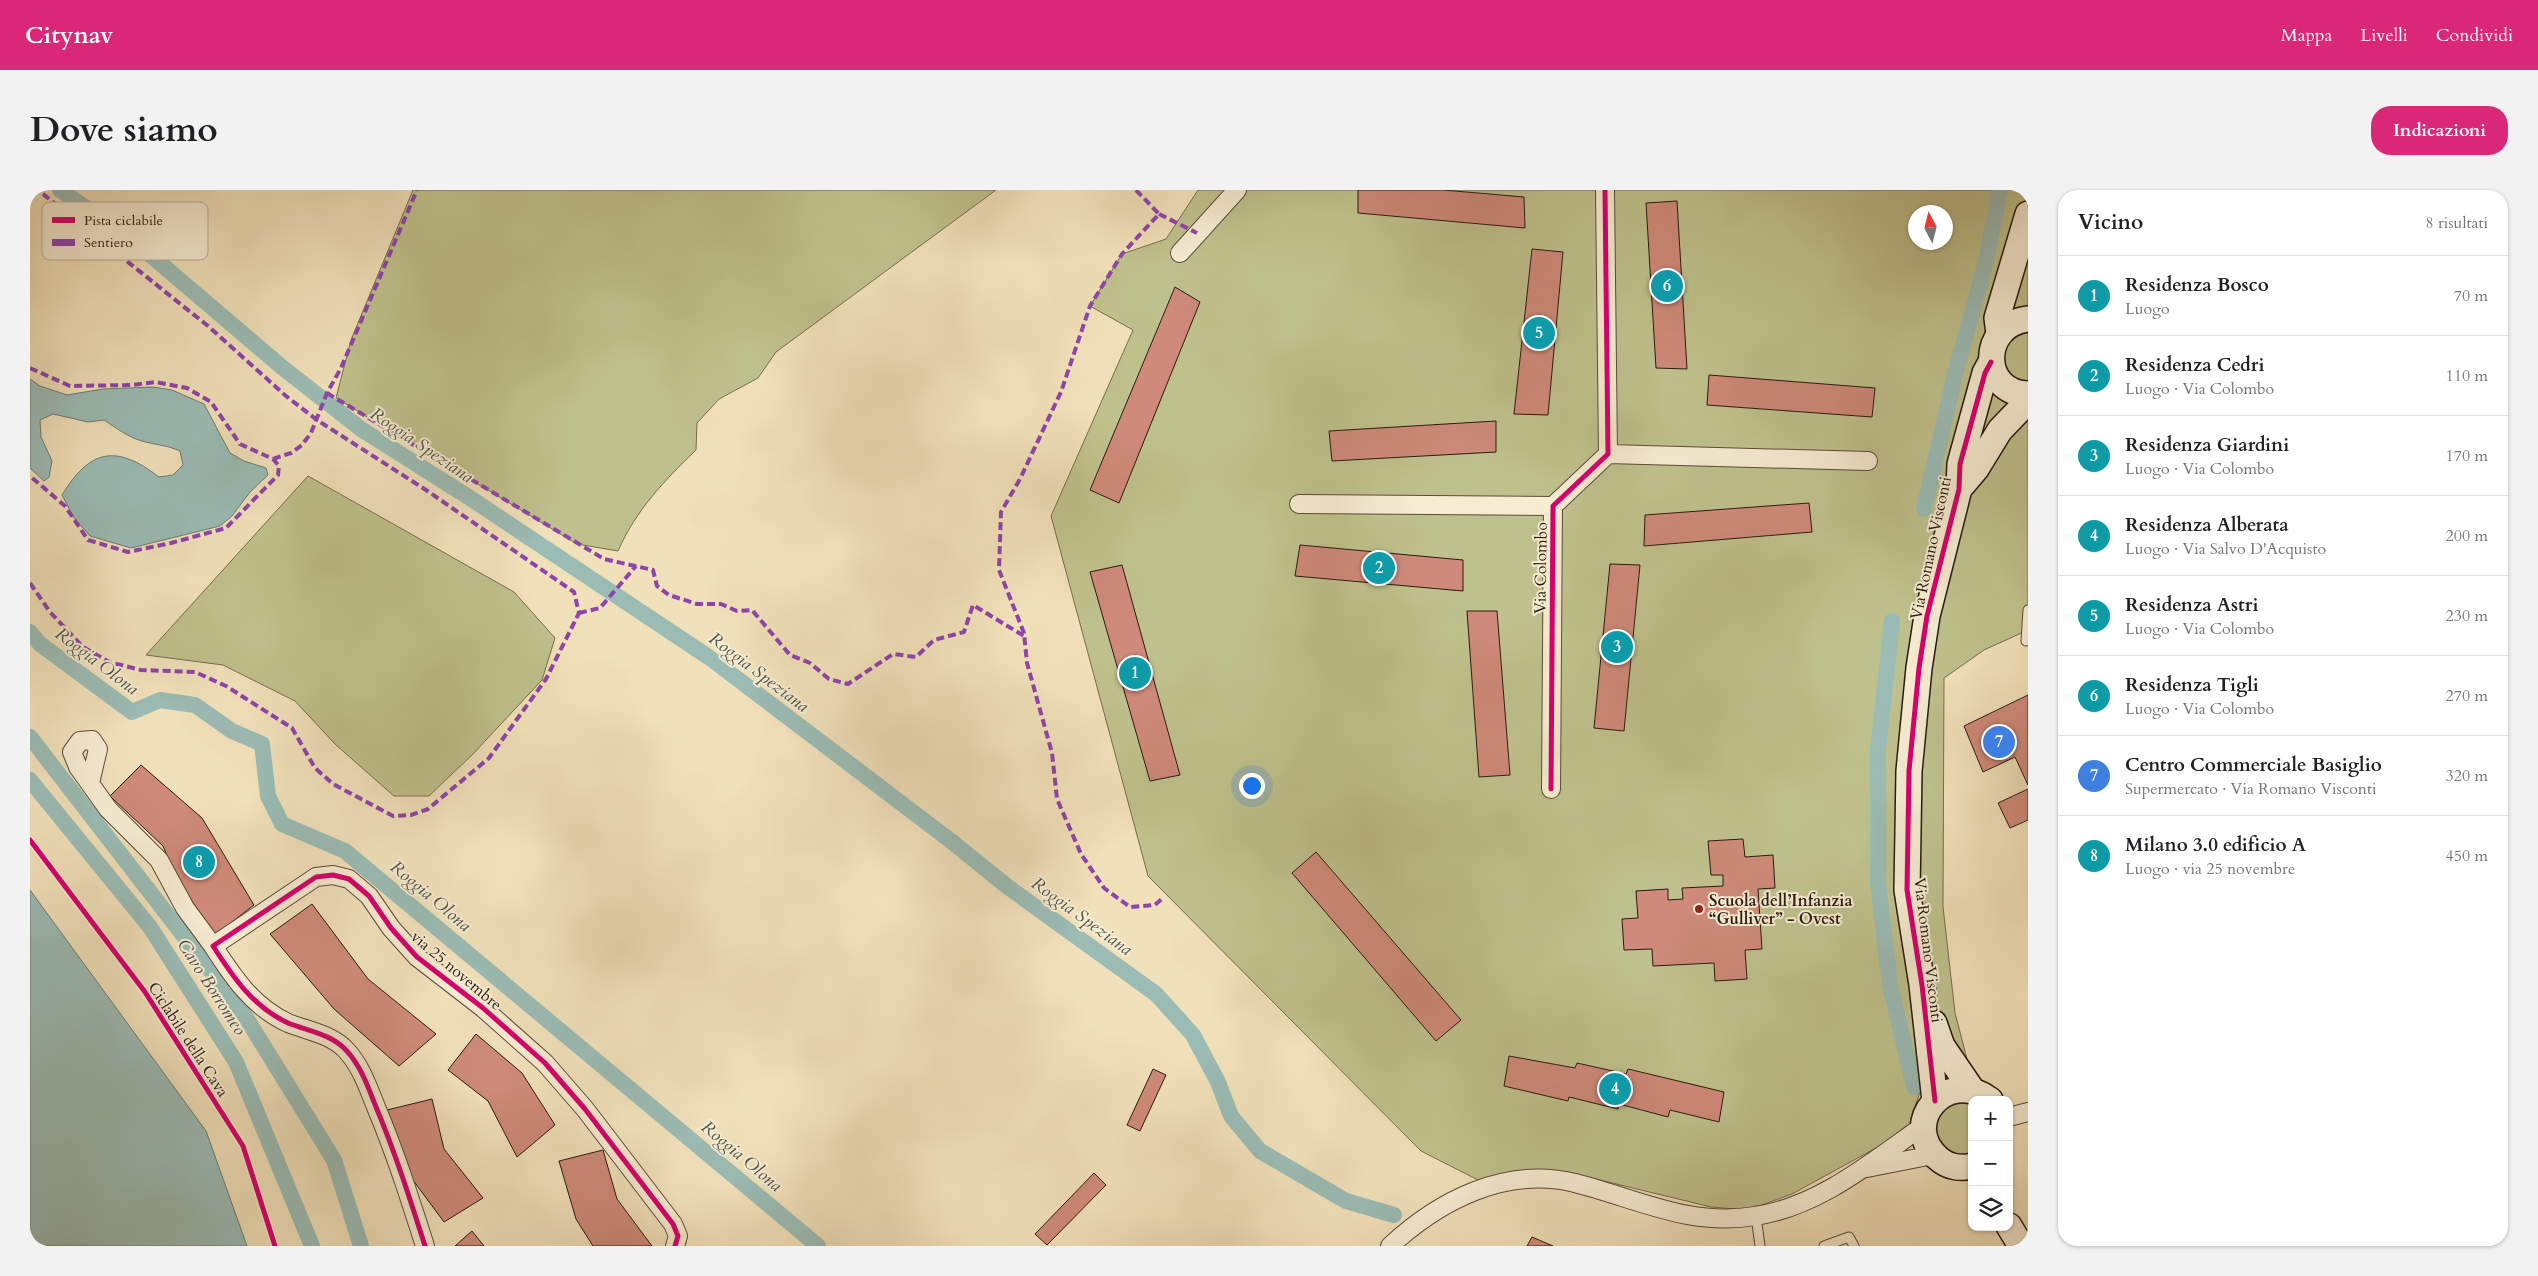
<!DOCTYPE html>
<html lang="it">
<head>
<meta charset="utf-8">
<style>
	:root { --surface:#fff; --page:#f2f2f2; --text:#202124; --muted:#757577; --line:#e0e0e0; --accent:#db2777 }
	body { margin:0; font-family:Cardo,serif; background:var(--page); color:var(--text) }
	.controls { position:absolute; right:15px; bottom:15px; display:grid; overflow:hidden; border-radius:10px; box-shadow:0 1px 4px #0004 }
	.controls button { width:45px; height:45px; display:grid; place-items:center; padding:0; border:0; border-bottom:1px solid var(--line); background:var(--surface); color:var(--text); font:25px sans-serif }
	.compass { position:absolute; left:1878px; top:15px; width:45px; height:45px; border-radius:50%; background:var(--surface); box-shadow:0 1px 4px #0004; rotate:353deg }
	.you { position:absolute; left:1221px; top:595px; width:18px; height:18px; margin:-12px; border:4px solid #fff; border-radius:50%; background:#1a73e8; box-shadow:0 0 0 8px #1a73e833 }
	.badge { display:grid; place-items:center; width:32px; height:32px; border-radius:50%; background:var(--accent); color:#fff; font-size:16px; font-weight:700 }
	.pin { position:absolute; translate:-50% -50%; border:2px solid #fff; box-shadow:0 1px 5px #0006 }
	.list { margin:0; padding:0; list-style:none }
	h2 { display:flex; justify-content:space-between; align-items:center; height:65px; margin:0; padding:0 20px; font-size:21px }
	h2 small { font-size:16px; font-weight:400; color:var(--muted) }
	.list li { display:grid; grid-template-columns:32px 1fr auto; gap:15px; align-items:center; box-sizing:border-box; height:80px; padding:0 20px; border-top:1px solid var(--line) }
	.list b { display:block; font-size:19px; white-space:nowrap }
	.list p { margin:0; font-size:16px; white-space:nowrap; color:var(--muted) }
	.list em { font-size:16px; font-style:normal; color:var(--muted) }
	.icon { flex:none; width:28px; height:28px; fill:none; stroke:currentColor; stroke-width:2; stroke-linecap:round; stroke-linejoin:round }
	.map { position:relative; flex:none; width:1998px; height:1056px; overflow:hidden; border-radius:20px }
	header { display:flex; align-items:center; gap:30px; box-sizing:border-box; height:70px; padding:0 25px; background:var(--accent); color:#fff }
	header strong { font-size:24px }
	nav { display:flex; gap:28px; margin-inline-start:auto; font-size:18px }
	.intro { display:flex; align-items:center; justify-content:space-between; box-sizing:border-box; height:120px; padding:0 30px }
	h1 { margin:0; font-size:35px }
	.button { padding:12px 22px; border-radius:20px; background:var(--accent); color:#fff; font-size:18px; font-weight:700 }
	main { display:flex; gap:30px; padding:0 30px }
	aside { flex:1; background:var(--surface); border-radius:20px; box-shadow:0 1px 4px #0004 }
	.map>svg:first-child { display:block }
	.green { fill:#bfc18c; stroke:#746e4e; fill-rule:evenodd }
	.water { fill:#9bbcb5; stroke:#6d7b73 }
	.lines { fill:none; stroke-linecap:round; stroke-linejoin:round }
	.canal { stroke:#9bbcb5; stroke-width:16 }
	.building { fill:#cf8a79; stroke:#291a11 }
	.lane-casing { stroke:#5b4c3b; stroke-width:11 }
	.street-casing { stroke:#5b4c3b; stroke-width:20 }
	.secondary-casing { stroke:#291a11; stroke-width:28 }
	.lane { stroke:#f6ecd2; stroke-width:9 }
	.street { stroke:#f6ecd2; stroke-width:18 }
	.secondary { stroke:#f6ecd2; stroke-width:25 }
	.quiet { stroke:#8e44ad; stroke-width:4; stroke-dasharray:8 4; stroke-linecap:butt }
	.cycleway-casing { stroke:#f6ecd2; stroke-width:8 }
	.cycleway { stroke:#d6006c; stroke-width:5 }
	.poi-dot { fill:#8f2418; stroke:#f6ecd2; stroke-width:2 }
	.labels { text-anchor:middle; stroke-width:4; stroke-linejoin:round; paint-order:stroke }
	.street-label { font-size:16px; fill:#291a11; stroke:#f6ecd2 }
	.poi-label { font-size:16px; font-weight:bold; fill:#291a11; stroke:#f6ecd2; text-anchor:start }
	.water-label { font-size:18px; font-style:italic; fill:#51534a; stroke:#f6ecd2 }
	.key { fill:#f6ecd2; stroke:#b8ad98; stroke-width:1 }
	.key-label { font-size:14px; fill:#291a11 }
</style>
</head>
<body>
<header>
<strong>Citynav</strong>
<nav><a>Mappa</a><a>Livelli</a><a>Condividi</a></nav>
</header>
<div class="intro"><h1>Dove siamo</h1><a class="button">Indicazioni</a></div>
<main>
<div class="map">
<svg width="1998" height="1056" viewBox="0 0 1998 1056">
	<rect width="100%" height="100%" fill="#f1e1ba"/>
	<filter id="stains"><feTurbulence type="fractalNoise" baseFrequency=".004" numOctaves="4"/><feColorMatrix values="0 0 0 0 .2 0 0 0 0 .09 0 0 0 0 .02 0 0 0 .5 -.17"/></filter>
	<radialGradient id="worn" r=".72"><stop offset=".6" stop-color="#630" stop-opacity="0"/><stop offset="1" stop-color="#630" stop-opacity=".3"/></radialGradient>
	<path class="green" d="M383 0H966L746 162 728 188 689 209 667 233 666 260C634 291 606 320 588 361L547 354 306 208 321 150Z
		M1168 0H1998V440L1954 460 1914 488 1913 717 1925 823 1937 869 1896 884 1877 941 1762 1004 1718 1020 1681 1017 1537 982 1450 991 1391 961 1118 686 1021 326 1103 140 1060 116 1092 64 1136 49ZM1886 22H1916V52H1886Z
		M278 286 484 402 525 448 512 490 443 564 399 606H364L305 554 265 511 193 475 116 465Z
		M1942 910V970L1907 958 1902 927 1906 917Z"/>
	<path class="water" d="M0 189 10 196 37 205 73 199 123 197 142 200 174 214 200 263 214 271 236 278 238 285 220 302 202 326 190 336 101 358 60 346 44 328 32 305C60 259 86 254 129 287L143 285 153 275 150 261C137 255 125 255 112 251 98 247 86 238 74 230L58 232 23 224 10 230 11 247 22 271 19 287 14 291 0 278Z
		M0 700 176 941 217 1056H0Z"/>
	<g class="lines">
		<path class="canal" d="M30 0 104 51 253 178 331 239 440 308 680 468 921 651 978 697 1126 804 1163 845 1188 892 1201 926 1230 961 1316 1011 1364 1025
			M1894 319 1925 184 1956 71 1970 0
			M1862 431 1848 560V693L1860 795 1884 897
			M0 442 10 454 102 522 130 510 165 515 202 541 232 554 238 606 252 634 315 661 788 1056
			M0 547 212 821 304 970 331 1056
			M0 590 120 737 206 872 282 1056"/>
	</g>
	<path class="building" d="M1328 0H1413L1494 7 1495 38 1328 23Z
		M1647 11 1657 179 1626 178 1616 13Z
		M1502 59 1533 62 1518 225 1484 224Z
		M1145 97 1170 112 1089 313 1060 300Z
		M1679 185 1845 198 1842 227 1677 215Z
		M1466 231V262L1302 271 1299 241Z
		M1779 313 1782 342 1614 356 1615 325Z
		M1270 355 1433 370V401L1265 386Z
		M1580 374 1610 375 1594 541 1564 538Z
		M1092 375 1150 585 1120 591 1060 382Z
		M1437 421H1467L1480 585 1449 587Z
		M1998 505V595L1985 567 1953 582 1934 536Z
		M111 575 172 628 224 715 185 745 146 688 133 656 80 606Z
		M1998 599V630L1980 638 1968 613Z
		M1713 649 1715 667 1743 665 1745 698 1728 699 1732 759 1715 760 1717 789 1685 791 1684 773 1623 776 1622 759 1594 760 1592 729 1608 728 1606 701 1638 699V710L1653 709 1652 698 1693 696V685H1681L1678 651Z
		M1286 662 1431 830 1406 851 1262 683Z
		M282 714 338 789 406 844 369 876 304 819 240 744Z
		M446 844 492 883 525 935 487 967 458 911 418 880Z
		M1479 866 1545 878 1547 873 1596 884 1598 879 1694 902 1689 932 1640 920 1638 927 1589 914 1588 919 1539 907 1538 911 1474 896Z
		M1123 879 1136 885 1110 941 1097 935Z
		M402 909 414 959 453 1008 414 1032 374 978 357 920Z
		M573 960 587 1009 622 1056H563L546 1029 529 971Z
		M1064 983 1076 995 1017 1055 1005 1044Z
		M442 1041 454 1056H425Z
		M1502 1047 1523 1056H1497Z"/>
	<g class="lines">
		<defs>
			<path id="lane" d="M1996 451 1998 420
				M1726 1026 1730 1056
				M1794 1056 1819 1047 1824 1056"/>
			<path id="street" d="M1150 63 1207 0
				M1578 264 1838 271
				M1269 314 1523 316
				M60 593 68 559 62 550 50 551 42 562 48 577 78 619 129 670 155 718 183 756
				M1521 599 1523 316 1578 264 1575 0
				M1979 927 1998 922
				M1837 978 1903 965
				M395 1056C380 1009 365 962 346 917 338 897 331 876 316 860 301 844 278 841 258 833 223 817 203 787 183 756L286 687 303 685 319 689 339 706 361 738 387 767 453 818 515 873 555 919 643 1034 648 1046 645 1056
				M1360 1056C1410 1010 1476 976 1545 993 1608 1009 1659 1037 1725 1026 1788 1017 1843 971 1893 936"/>
			<path id="secondary" d="M1998 129C1949 135 1950 203 1998 204
				M1969 144 1967 128 1998 24
				M1929 299 1946 279 1970 240 1998 211
				M1904 833 1912 856 1942 900
				M1905 911 1892 795 1877 700 1879 581 1889 478 1897 426 1929 299 1930 274 1955 183 1961 172
				M1942 976C1931 979 1918 977 1909 969 1868 935 1916 876 1960 910
				M1979 1036 1991 1056"/>
		</defs>
		<use href="#lane" class="lane-casing"/>
		<use href="#street" class="street-casing"/>
		<use href="#secondary" class="secondary-casing"/>
		<use href="#lane" class="lane"/>
		<use href="#street" class="street"/>
		<use href="#secondary" class="secondary"/>
		<path class="quiet" d="M1106 0 1129 24 1092 64 1060 116 1031 202 990 289 971 322 969 380 994 443 997 473 1022 563 1027 609 1051 664 1074 698 1100 717 1125 715 1134 707
			M1129 24 1167 43
			M0 178 40 196 103 195 125 192 157 198 181 212 210 254 243 269 249 276 248 285 196 338 141 353 98 362 58 350 35 316 0 286
			M297 203 574 369 623 380 627 396 639 405 667 414H691L707 421 722 420 760 465 780 473 799 489 818 494 863 464 886 467 904 450 934 442 943 415 994 446V443
			M243 269 261 263 272 255 281 243 297 203 311 178 387 0
			M0 393 20 422 53 457 79 472 111 480 165 482 196 496 262 538 285 578 303 594 363 626 381 625 398 619 459 568 516 489 549 423 544 402 396 300 287 230 256 206 178 136 8 0
			M549 423 570 418 606 376"/>
		<defs>
			<path id="cycleway" d="M1521 599 1523 316 1578 264 1575 0
				M0 650 115 802 213 956 245 1056
				M1905 911 1892 795 1877 700 1879 581 1889 478 1897 426 1929 299 1930 274 1955 183 1961 172
				M395 1056C380 1009 365 962 346 917 338 897 331 876 316 860 301 844 278 841 258 833 223 817 203 787 183 756L286 687 303 685 319 689 339 706 361 738 387 767 453 818 515 873 555 919 643 1034 648 1046 645 1056"/>
		</defs>
		<use href="#cycleway" class="cycleway-casing"/>
		<use href="#cycleway" class="cycleway"/>
	</g>
	<circle class="poi-dot" cx="1669" cy="719" r="5"/>
	<g class="labels">
		<g class="street-label">
			<text transform="translate(1900 358) rotate(-78)" y="6">Via Romano Visconti</text>
			<text transform="translate(1510 378) rotate(-89)" y="6">Via Colombo</text>
			<text transform="translate(1899 760) rotate(83)" y="6">Via Romano Visconti</text>
			<text transform="translate(427 780) rotate(40)" y="6">via 25 novembre</text>
			<text transform="translate(159 849) rotate(57)" y="6">Ciclabile della Cava</text>
		</g>
		<g class="poi-label">
			<text x="1679" y="716">Scuola dell’Infanzia<tspan x="1679" dy="18">“Gulliver” - Ovest</tspan></text>
		</g>
		<g class="water-label">
			<text transform="translate(392 255) rotate(34)" y="6">Roggia Speziana</text>
			<text transform="translate(67 471) rotate(37)" y="6">Roggia Olona</text>
			<text transform="translate(729 482) rotate(37)" y="6">Roggia Speziana</text>
			<text transform="translate(401 706) rotate(40)" y="6">Roggia Olona</text>
			<text transform="translate(1052 726) rotate(36)" y="6">Roggia Speziana</text>
			<text transform="translate(182 797) rotate(57)" y="6">Cavo Borromeo</text>
			<text transform="translate(712 966) rotate(40)" y="6">Roggia Olona</text>
		</g>
	</g>
	<rect x="12" y="12" width="166" height="58" rx="8" class="key"/>
	<rect x="22" y="27" width="23" height="6" fill="#d6006c"/>
	<rect x="22" y="49" width="23" height="7" fill="#8e44ad"/>
	<g class="key-label">
		<text x="54" y="35">Pista ciclabile</text>
		<text x="54" y="57">Sentiero</text>
	</g>
	<rect width="100%" height="100%" filter="url(#stains)"/>
	<rect width="100%" height="100%" fill="url(#worn)"/>
</svg>
<div class="controls">
<button>+</button>
<button>−</button>
<button><svg class="icon" aria-label="layers" viewBox="0 0 24 24"><path d="M12 4l9 5-9 5-9-5zM3 14l9 5 9-5"/></svg></button>
</div>
<svg class="compass" viewBox="-18 -18 36 36"><path d="M0-13l5 13h-10z" fill="#e53935"/><path d="M0 13l5-13h-10z" fill="#757577"/></svg>
<div class="you"></div>
<div class="pin badge" style="left:1105px;top:483px;background:#0f9aa8">1</div>
<div class="pin badge" style="left:1349px;top:378px;background:#0f9aa8">2</div>
<div class="pin badge" style="left:1587px;top:457px;background:#0f9aa8">3</div>
<div class="pin badge" style="left:1585px;top:899px;background:#0f9aa8">4</div>
<div class="pin badge" style="left:1509px;top:143px;background:#0f9aa8">5</div>
<div class="pin badge" style="left:1637px;top:96px;background:#0f9aa8">6</div>
<div class="pin badge" style="left:1969px;top:552px;background:#3f7fe0">7</div>
<div class="pin badge" style="left:169px;top:672px;background:#0f9aa8">8</div>
</div>
<aside>
<h2>Vicino<small>8 risultati</small></h2>
<ul class="list">
<li><span class="badge" style="background:#0f9aa8">1</span><div><b>Residenza Bosco</b><p>Luogo</p></div><em>70 m</em></li>
<li><span class="badge" style="background:#0f9aa8">2</span><div><b>Residenza Cedri</b><p>Luogo · Via Colombo</p></div><em>110 m</em></li>
<li><span class="badge" style="background:#0f9aa8">3</span><div><b>Residenza Giardini</b><p>Luogo · Via Colombo</p></div><em>170 m</em></li>
<li><span class="badge" style="background:#0f9aa8">4</span><div><b>Residenza Alberata</b><p>Luogo · Via Salvo D'Acquisto</p></div><em>200 m</em></li>
<li><span class="badge" style="background:#0f9aa8">5</span><div><b>Residenza Astri</b><p>Luogo · Via Colombo</p></div><em>230 m</em></li>
<li><span class="badge" style="background:#0f9aa8">6</span><div><b>Residenza Tigli</b><p>Luogo · Via Colombo</p></div><em>270 m</em></li>
<li><span class="badge" style="background:#3f7fe0">7</span><div><b>Centro Commerciale Basiglio</b><p>Supermercato · Via Romano Visconti</p></div><em>320 m</em></li>
<li><span class="badge" style="background:#0f9aa8">8</span><div><b>Milano 3.0 edificio A</b><p>Luogo · via 25 novembre</p></div><em>450 m</em></li>
</ul>
</aside>
</main>
</body>
</html>
